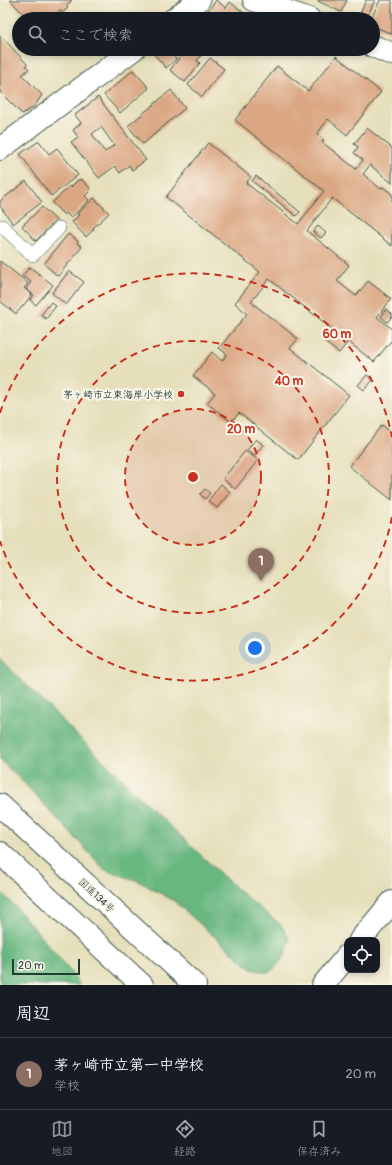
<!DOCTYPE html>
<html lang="ja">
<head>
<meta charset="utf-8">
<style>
	:root { --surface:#171b24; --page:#20242c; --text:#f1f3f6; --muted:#9ea1a6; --line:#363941; --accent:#8c9099 }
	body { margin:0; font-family:Pangolin,"Klee One",sans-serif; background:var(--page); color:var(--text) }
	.controls { position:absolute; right:12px; bottom:12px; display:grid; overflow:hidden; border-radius:8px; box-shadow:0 2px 6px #0003 }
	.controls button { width:36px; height:36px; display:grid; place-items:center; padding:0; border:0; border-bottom:1px solid var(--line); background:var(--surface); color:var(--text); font:20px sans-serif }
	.scale { position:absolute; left:12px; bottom:10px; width:68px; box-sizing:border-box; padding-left:4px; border:2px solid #1f3d34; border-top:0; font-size:11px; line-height:14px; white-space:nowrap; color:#1f3d34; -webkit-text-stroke:3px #fbf7ec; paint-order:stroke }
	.you { position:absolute; left:255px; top:648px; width:14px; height:14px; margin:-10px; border:3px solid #fff; border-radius:50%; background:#1a73e8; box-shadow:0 0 0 6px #1a73e833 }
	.badge { display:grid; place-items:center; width:26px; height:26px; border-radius:50%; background:var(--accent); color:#fff; font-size:13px; font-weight:700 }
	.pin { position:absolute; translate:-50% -33px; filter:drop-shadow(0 1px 2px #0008) }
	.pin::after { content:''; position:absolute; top:21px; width:14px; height:12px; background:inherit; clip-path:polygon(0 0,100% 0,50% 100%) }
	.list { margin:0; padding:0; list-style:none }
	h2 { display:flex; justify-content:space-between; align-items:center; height:52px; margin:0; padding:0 16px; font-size:17px }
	h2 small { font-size:13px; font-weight:400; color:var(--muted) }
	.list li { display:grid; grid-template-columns:26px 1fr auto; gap:12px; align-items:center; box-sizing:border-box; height:72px; padding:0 16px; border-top:1px solid var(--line) }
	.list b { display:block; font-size:15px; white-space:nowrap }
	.list p { margin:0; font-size:13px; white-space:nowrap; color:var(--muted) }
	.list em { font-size:13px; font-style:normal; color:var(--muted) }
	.icon { flex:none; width:22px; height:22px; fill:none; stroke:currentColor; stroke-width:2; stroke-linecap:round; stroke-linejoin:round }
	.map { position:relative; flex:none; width:392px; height:985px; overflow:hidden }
	.search { position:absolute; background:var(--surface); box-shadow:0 2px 6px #0003; left:12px; right:12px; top:12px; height:44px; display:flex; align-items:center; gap:10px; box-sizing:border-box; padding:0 14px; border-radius:22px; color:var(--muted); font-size:15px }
	.sheet { height:124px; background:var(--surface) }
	nav { display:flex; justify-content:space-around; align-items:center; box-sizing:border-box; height:56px; border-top:1px solid var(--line); background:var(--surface); font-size:11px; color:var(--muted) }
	nav a { display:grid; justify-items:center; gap:2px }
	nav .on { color:var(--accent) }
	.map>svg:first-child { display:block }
	.forest { fill:#69b780; stroke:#447a5a }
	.building { fill:#dba783; fill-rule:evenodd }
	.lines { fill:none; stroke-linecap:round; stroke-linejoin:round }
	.service-casing { stroke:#3d5548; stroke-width:14 }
	.minor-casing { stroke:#3d5548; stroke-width:24 }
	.tertiary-casing { stroke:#3d5548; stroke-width:24 }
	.trunk-casing { stroke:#3d5548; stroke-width:24 }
	.service { stroke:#fff; stroke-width:13 }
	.minor { stroke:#fff; stroke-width:22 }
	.tertiary { stroke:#fff; stroke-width:22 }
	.trunk { stroke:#fff; stroke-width:22 }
	.ring { fill:none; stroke:#c8321e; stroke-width:2; stroke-dasharray:7 5 }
	.poi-dot { fill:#c8321e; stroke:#fbf7ec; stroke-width:1.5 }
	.labels { text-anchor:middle; stroke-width:4; stroke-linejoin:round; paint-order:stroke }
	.poi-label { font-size:10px; font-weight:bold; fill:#1f3d34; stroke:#fbf7ec; text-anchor:end }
	.street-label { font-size:10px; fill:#1f3d34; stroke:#fbf7ec }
	.centre { fill:#c8321e; stroke:#fbf7ec; stroke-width:2 }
	.ring-label { font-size:12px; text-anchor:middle; font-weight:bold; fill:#c8321e; stroke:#fbf7ec; stroke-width:4; stroke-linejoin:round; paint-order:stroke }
</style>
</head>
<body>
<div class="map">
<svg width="392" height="985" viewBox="0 0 392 985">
	<rect width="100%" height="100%" fill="#fbf7ec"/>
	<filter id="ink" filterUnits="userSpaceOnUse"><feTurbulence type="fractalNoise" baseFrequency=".025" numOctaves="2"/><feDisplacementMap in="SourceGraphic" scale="8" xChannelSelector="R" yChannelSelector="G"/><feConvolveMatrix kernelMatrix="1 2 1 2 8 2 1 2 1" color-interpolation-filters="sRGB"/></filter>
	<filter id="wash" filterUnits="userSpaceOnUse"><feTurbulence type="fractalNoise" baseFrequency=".012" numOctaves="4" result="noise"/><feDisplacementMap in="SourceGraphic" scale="16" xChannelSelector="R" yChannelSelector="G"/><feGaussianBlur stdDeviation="0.9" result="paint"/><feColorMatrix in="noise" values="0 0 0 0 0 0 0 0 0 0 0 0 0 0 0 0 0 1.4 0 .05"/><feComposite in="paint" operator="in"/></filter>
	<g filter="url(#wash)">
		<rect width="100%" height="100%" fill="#e6dfbb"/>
		<path class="forest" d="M0 659 153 810 240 892 281 925 290 940 285 956 270 973 251 969 174 901 138 881 105 870 25 784 0 760Z
			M0 891 15 906 70 971 80 985H0Z"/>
		<g id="blocks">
			<path class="building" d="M10 0H72L66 6 68 8 62 13 60 10 54 16 57 19H28Z
				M216 0 226 8 230 2 252 19H202Z
				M318 0H347L341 12 318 1Z
				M366 0H375L367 17 360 14Z
				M380 0H392V34L373 26V19H371Z
				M0 35 27 64 26 66 29 69 22 75 42 95 34 107 22 114 0 92Z
				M157 49H182L174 57 176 59 166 68 153 53Z
				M186 49H198L203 53 197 61 200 63 185 82 170 70Z
				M336 56 381 92 347 135 328 119 317 134 324 140 322 142 356 169 363 160 354 153 358 147 354 144 367 128 392 148V183L370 165 363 174 381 189 383 187 392 194V246L332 198 307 231 349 265 337 281 356 296 368 281 391 299 377 317 392 329V342L391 341 374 362 269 279 251 302 298 339 290 348 349 395 298 460 239 413 231 422 207 403 215 393 193 376 212 352 222 361 227 354 219 348 247 314 235 303 260 272 166 197 208 143 251 177 246 183 298 224 324 191 235 120 277 66 308 91Z
				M210 58 224 69 202 97 188 85Z
				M133 70 149 88 120 113 104 95Z
				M171 90 185 108 143 144 128 126Z
				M98 97 146 160 132 170 129 165 120 173 115 166 99 178 71 142 78 137 73 130 81 123 75 115ZM101 127 114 145 105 152 92 134Z
				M39 141 49 154 57 148 78 175 51 196 20 154Z
				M256 176 300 212 296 216 252 181Z
				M81 179 90 188 89 190 90 191 85 196 89 200 71 218 66 213 64 215 52 203 70 186 71 187 78 180H80Z
				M26 181 42 202 13 224 0 206V201Z
				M94 198 109 213 93 228 94 229 86 237 72 222 79 215 77 214Z
				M42 207 56 220 36 241 22 226Z
				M318 226 326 233 321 238 313 232Z
				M68 234 78 241 77 243 82 247 58 276 44 264Z
				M0 261 28 283 24 288 32 295 16 314 0 301Z
				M30 267 53 285 36 305 30 300 34 295 26 289 31 282 22 276Z
				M69 271 84 282 66 305 52 293Z
				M51 302 56 306 46 319 41 315Z
				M386 309 392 314V317L387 322 381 317Z
				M331 330 347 343 339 353 323 341Z
				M367 375 373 380 364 390 358 385Z
				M382 425 392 433V500L349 466Z
				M256 439 263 445 254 456 247 450Z
				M245 451 258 460 235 489 223 479Z
				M221 484 230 492 217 508 208 501Z
				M205 489 210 493 205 499 200 494Z"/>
		</g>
	</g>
	<g filter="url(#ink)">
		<use href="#blocks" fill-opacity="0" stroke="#3d5548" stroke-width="1"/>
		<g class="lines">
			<defs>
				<path id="service" d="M2 226 33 255 59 228"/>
				<path id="minor" d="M254 0 309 19
					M174 19 199 0
					M373 46 392 54
					M0 149 134 49"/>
				<path id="tertiary" d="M360 940 392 902
					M323 985 347 956"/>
				<path id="trunk" d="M0 805 195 985
					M0 853 142 985"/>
			</defs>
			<use href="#service" class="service-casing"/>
			<use href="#minor" class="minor-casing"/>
			<use href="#tertiary" class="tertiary-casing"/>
			<use href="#trunk" class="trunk-casing"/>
			<use href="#service" class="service"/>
			<use href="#minor" class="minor"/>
			<use href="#tertiary" class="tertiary"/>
			<use href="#trunk" class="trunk"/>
		</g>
	</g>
	<circle cx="193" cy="477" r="68" fill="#c8321e" fill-opacity=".12"/>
	<g class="ring">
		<circle cx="193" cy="477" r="68"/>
		<circle cx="193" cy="477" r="136"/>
		<path d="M392 517A203 203 0 0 1 0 541M0 413A203 203 0 0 1 392 437"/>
	</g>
	<circle class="poi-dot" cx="181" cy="394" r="4"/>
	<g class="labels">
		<g class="poi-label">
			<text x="173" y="398">茅ヶ崎市立東海岸小学校</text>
		</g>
		<g class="street-label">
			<text transform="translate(97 895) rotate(43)" y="4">国道134号</text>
		</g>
	</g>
	<circle cx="193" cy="477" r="6" class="centre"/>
	<g class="ring-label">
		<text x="337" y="338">60 m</text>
		<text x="289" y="385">40 m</text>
		<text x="241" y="433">20 m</text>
	</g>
</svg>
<div class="controls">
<button><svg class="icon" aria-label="locate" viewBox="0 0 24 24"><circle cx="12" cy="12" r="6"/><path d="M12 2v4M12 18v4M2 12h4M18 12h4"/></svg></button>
</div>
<div class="scale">20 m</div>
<div class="you"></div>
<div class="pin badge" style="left:261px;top:581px;background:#8d6e63">1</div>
<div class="search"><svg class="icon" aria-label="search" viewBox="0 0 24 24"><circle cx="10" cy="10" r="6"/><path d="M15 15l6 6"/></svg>ここで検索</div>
</div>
<section class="sheet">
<h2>周辺<small></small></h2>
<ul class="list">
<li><span class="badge" style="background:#8d6e63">1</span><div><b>茅ヶ崎市立第一中学校</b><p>学校</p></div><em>20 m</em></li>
</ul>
</section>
<nav>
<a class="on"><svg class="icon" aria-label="map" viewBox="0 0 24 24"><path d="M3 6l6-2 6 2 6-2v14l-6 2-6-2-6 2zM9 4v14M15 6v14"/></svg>地図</a>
<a><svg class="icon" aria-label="directions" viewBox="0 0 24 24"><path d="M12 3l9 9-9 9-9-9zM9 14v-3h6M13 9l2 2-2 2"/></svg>経路</a>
<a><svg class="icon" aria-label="saved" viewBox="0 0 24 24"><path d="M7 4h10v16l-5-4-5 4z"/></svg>保存済み</a>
</nav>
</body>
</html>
